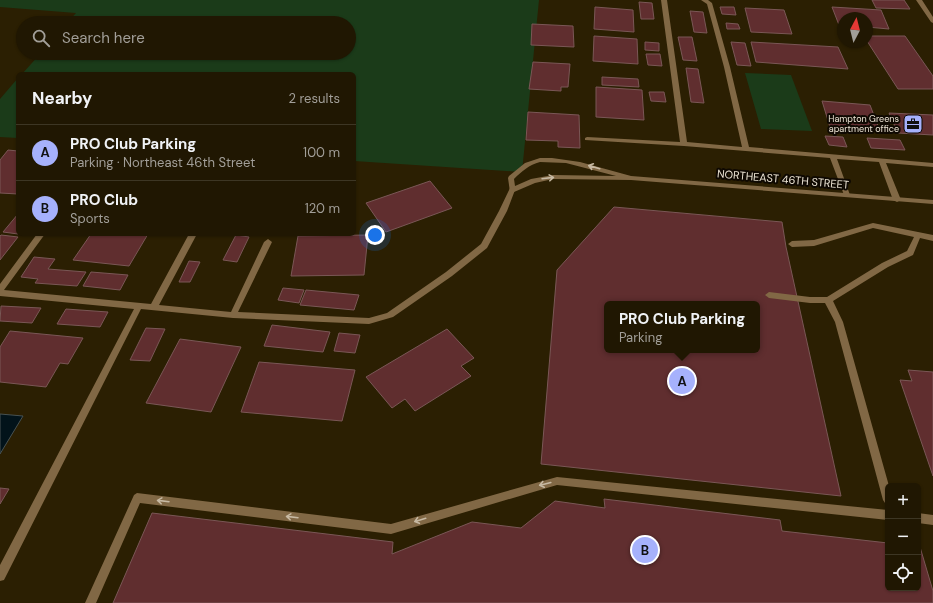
<!DOCTYPE html>
<html lang="en">
<head>
<meta charset="utf-8">
<style>
	:root { --surface:#201702; --page:#28200c; --text:#f1f3f6; --muted:#a29f99; --line:#3d3624; --accent:#a6b1fc }
	body { margin:0; font-family:"DM Sans",sans-serif; background:var(--page); color:var(--text) }
	.controls { position:absolute; right:12px; bottom:12px; display:grid; overflow:hidden; border-radius:6px; box-shadow:0 1px 3px #0004 }
	.controls button { width:36px; height:36px; display:grid; place-items:center; padding:0; border:0; border-bottom:1px solid var(--line); background:var(--surface); color:var(--text); font:20px sans-serif }
	.compass { position:absolute; left:837px; top:12px; width:36px; height:36px; border-radius:50%; background:var(--surface); box-shadow:0 1px 3px #0004; rotate:7deg }
	.you { position:absolute; left:375px; top:235px; width:14px; height:14px; margin:-10px; border:3px solid #fff; border-radius:50%; background:#1a73e8; box-shadow:0 0 0 6px #1a73e833 }
	.badge { display:grid; place-items:center; width:26px; height:26px; border-radius:50%; background:var(--accent); color:#111; font-size:13px; font-weight:700 }
	.pin { position:absolute; translate:-50% -50%; border:2px solid #fff; box-shadow:0 1px 4px #0006 }
	.popup { position:absolute; left:604px; top:301px; width:156px; height:52px; box-sizing:border-box; display:grid; place-content:center; border-radius:6px; background:var(--surface); filter:drop-shadow(0 1px 3px #0005); font-size:13px; white-space:nowrap; color:var(--muted) }
	.popup b { font-size:15px; color:var(--text) }
	.popup::after { content:''; position:absolute; left:50%; top:100%; margin-left:-8px; border:8px solid transparent; border-top-color:var(--surface) }
	.list { margin:0; padding:0; list-style:none }
	h2 { display:flex; justify-content:space-between; align-items:center; height:52px; margin:0; padding:0 16px; font-size:17px }
	h2 small { font-size:13px; font-weight:400; color:var(--muted) }
	.list li { display:grid; grid-template-columns:26px 1fr auto; gap:12px; align-items:center; box-sizing:border-box; height:56px; padding:0 16px; border-top:1px solid var(--line) }
	.list b { display:block; font-size:15px; white-space:nowrap }
	.list p { margin:0; font-size:13px; white-space:nowrap; color:var(--muted) }
	.list em { font-size:13px; font-style:normal; color:var(--muted) }
	.icon { flex:none; width:22px; height:22px; fill:none; stroke:currentColor; stroke-width:2; stroke-linecap:round; stroke-linejoin:round }
	.map { position:relative; flex:none; width:933px; height:603px; overflow:hidden }
	.search { position:absolute; background:var(--surface); box-shadow:0 1px 3px #0004; left:16px; top:16px; width:340px; height:44px; display:flex; align-items:center; gap:10px; box-sizing:border-box; padding:0 14px; border-radius:22px; color:var(--muted); font-size:15px }
	.panel { position:absolute; background:var(--surface); box-shadow:0 1px 3px #0004; left:16px; top:72px; width:340px; height:164px; border-radius:6px }
	.map>svg:first-child { display:block }
	.green { fill:#1b3b19 }
	.water { fill:#02131a; stroke:#485252 }
	.building { fill:#602e2f; stroke:#7a5756; fill-rule:evenodd }
	.lines { fill:none; stroke-linecap:round; stroke-linejoin:round }
	.service { fill:#816845; fill-rule:evenodd }
	.minor { fill:#816845; fill-rule:evenodd }
	.oneway { stroke:#c7b9a3 }
	.labels { text-anchor:middle; stroke-width:4; stroke-linejoin:round; paint-order:stroke }
	.far-poi-label { font-size:9px; fill:#ede5d5; stroke:#0f0902; text-anchor:end }
	.street-label { font-size:11px; fill:#ede5d5; stroke:#0f0902 }
</style>
</head>
<body>
<div class="map">
<svg width="933" height="603" viewBox="0 0 933 603">
	<rect width="100%" height="100%" fill="#2b1f02"/>
	<path class="green" d="M0 0H539L522 172 354 161V74H22L41 53H349V23H67L76 13 0 7Z
		M745 73 791 75 812 131 761 129Z
		M18 78V138L0 137V99Z"/>
	<path class="water" d="M0 414 23 416 0 454Z"/>
	<path class="building" d="M872 0H904L910 9 876 8Z
		M639 2 652 3 654 19H641Z
		M595 7 633 10 634 32 594 29Z
		M720 7H734L736 15 722 14Z
		M832 7 881 10 889 29 867 27V18H843V26L839 25Z
		M745 8 784 10 792 34 751 32Z
		M690 11 703 12 707 33 694 32Z
		M726 23 738 24 740 29H727Z
		M532 24 573 26 574 47 531 45Z
		M594 36 637 39 638 64 593 61Z
		M867 36H905L933 76V89H898L867 41Z
		M678 37H692L697 61 683 60Z
		M645 42 659 43V51L645 50Z
		M731 42 745 43 751 66 737 65Z
		M751 42 838 47 848 69 756 62Z
		M646 54H660L662 66 648 65Z
		M533 62 570 64 568 87H561V91L529 89Z
		M686 68 698 69 704 103 691 102Z
		M602 77 638 79 639 87 602 85Z
		M596 87 642 90 644 120 596 117Z
		M649 92H664L666 102 651 101Z
		M822 101 870 105 880 131 830 127Z
		M528 112 579 115 580 148 558 147V141L526 140Z
		M889 113 933 115V135L898 133Z
		M825 136 843 137 847 147 829 145Z
		M867 138 900 140 905 150 871 148Z
		M8 150 18 151V194L0 193V160Z
		M430 181 452 208 386 232 366 203Z
		M614 207 782 222 786 247 841 496 541 464 557 270ZM607 304H757V350H607Z
		M18 214V234L3 232Z
		M91 234H148L129 266 73 260Z
		M1 235 18 237 0 260V236Z
		M236 235 249 237 237 262 223 260Z
		M368 235 364 275 291 276 298 236Z
		M34 257 55 259 48 269 86 272 77 286 35 283 38 279 21 277Z
		M189 261 200 262 190 282H179Z
		M91 272 128 275 120 290 83 286Z
		M283 288 304 290 299 303 278 300Z
		M306 290 359 295 354 310 300 305Z
		M1 306 41 308 32 323 0 321Z
		M66 309 108 312 100 327 57 324Z
		M272 325 330 332 323 352 264 346Z
		M146 328 165 329 150 361 130 360Z
		M447 329 474 358 461 366 471 376 415 411 405 399 392 408 366 377Z
		M10 331 83 338 68 364 60 363 46 387 0 382V347Z
		M339 333 360 335 355 353 334 351Z
		M180 339 241 347 211 412 146 403Z
		M259 362 355 370 342 421 241 412Z
		M908 370 933 372V476L900 380 912 381Z
		M0 488 9 489 0 504Z
		M604 499 780 520 782 531 888 543V588H918V546L920 547 933 591V603H113L152 513 393 542 392 554 472 522 521 528 555 501 605 508Z"/>
	<g class="lines">
		<path class="service" d="M661 0H667L687 142 742 147 724 67 707 4 701 0H708L712 3 730 67 749 147 933 163V167L886 163 901 200 897 202 893 200 879 162 837 159 850 195 847 197 844 195 830 158 684 146 585 140V138L587 137 680 142Z
			M916 0H922L933 17V23L931 22Z
			M510 188H512L515 190 507 211 487 248 452 276 393 317 369 324 233 318 141 309 4 580 0 581V565L134 309 0 296V284L37 234H45L4 290 151 304 189 234H197L159 305 231 312 264 242 268 239 272 242 238 312 369 318 387 313 446 272 481 244 499 211Z
			M873 223 933 235V241L920 238 913 255 888 267 833 301 843 322 889 486H888V505L885 503 883 500 835 322 825 303H810L769 298 765 295 769 292 810 297H827L882 263 907 251 914 237 873 228 814 246 792 247 788 244 792 241 814 240Z
			M557 477 888 510V520L557 485 391 534 140 503 96 603H85L134 495 137 493 391 524Z
			M918 513 933 515V525L918 523Z"/>
		<path class="minor" d="M540 158H552L580 162 631 176 933 200V204L631 180 553 179 535 183 514 192H510L508 178 509 176 525 163ZM540 162 566 163 616 176 553 175 531 179 515 186 514 179C522 171 529 165 540 162Z"/>
	</g>
	<defs><path id="oneway-shaft" d="M-6 0H5M1.5-3L5.5 0L1.5 3" fill="none" stroke-width="1.6" stroke-linecap="round" stroke-linejoin="round"/></defs>
	<g class="oneway">
		<use href="#oneway-shaft" transform="translate(594 167) rotate(-164)"/>
		<use href="#oneway-shaft" transform="translate(548 178) rotate(-7)"/>
		<use href="#oneway-shaft" transform="translate(545 484) rotate(166)"/>
		<use href="#oneway-shaft" transform="translate(163 501) rotate(-173)"/>
		<use href="#oneway-shaft" transform="translate(292 517) rotate(-173)"/>
		<use href="#oneway-shaft" transform="translate(420 520) rotate(163)"/>
	</g>
	<defs>
		<symbol id="office-square" viewBox="-11 -11 22 22"><rect x="-9" y="-9" width="18" height="18" rx="4" fill="#a6b1fc" stroke="#0f0902"/><path d="M-6-3h4V-5.5h4V-3h4V5H-6ZM-1-4.5V-3h2v-1.5ZM-6 0V1H6V0Z" fill="#111"/></symbol>
	</defs>
	<g fill-rule="evenodd">
		<use href="#office-square" x="902" y="113" width="22" height="22"/>
	</g>
	<g class="labels">
		<g class="far-poi-label">
			<text x="899" y="122">Hampton Greens<tspan x="899" dy="10">apartment office</tspan></text>
		</g>
		<g class="street-label">
			<text transform="translate(783 179) rotate(5)" y="4">NORTHEAST 46TH STREET</text>
		</g>
	</g>
</svg>
<div class="controls">
<button>+</button>
<button>−</button>
<button><svg class="icon" aria-label="locate" viewBox="0 0 24 24"><circle cx="12" cy="12" r="6"/><path d="M12 2v4M12 18v4M2 12h4M18 12h4"/></svg></button>
</div>
<svg class="compass" viewBox="-18 -18 36 36"><path d="M0-13l5 13h-10z" fill="#e53935"/><path d="M0 13l5-13h-10z" fill="#a29f99"/></svg>
<div class="you"></div>
<div class="pin badge" style="left:682px;top:381px">A</div>
<div class="popup"><b>PRO Club Parking</b>Parking</div>
<div class="pin badge" style="left:645px;top:550px">B</div>
<div class="search"><svg class="icon" aria-label="search" viewBox="0 0 24 24"><circle cx="10" cy="10" r="6"/><path d="M15 15l6 6"/></svg>Search here</div>
<section class="panel">
<h2>Nearby<small>2 results</small></h2>
<ul class="list">
<li><span class="badge">A</span><div><b>PRO Club Parking</b><p>Parking · Northeast 46th Street</p></div><em>100 m</em></li>
<li><span class="badge">B</span><div><b>PRO Club</b><p>Sports</p></div><em>120 m</em></li>
</ul>
</section>
</div>
</body>
</html>
